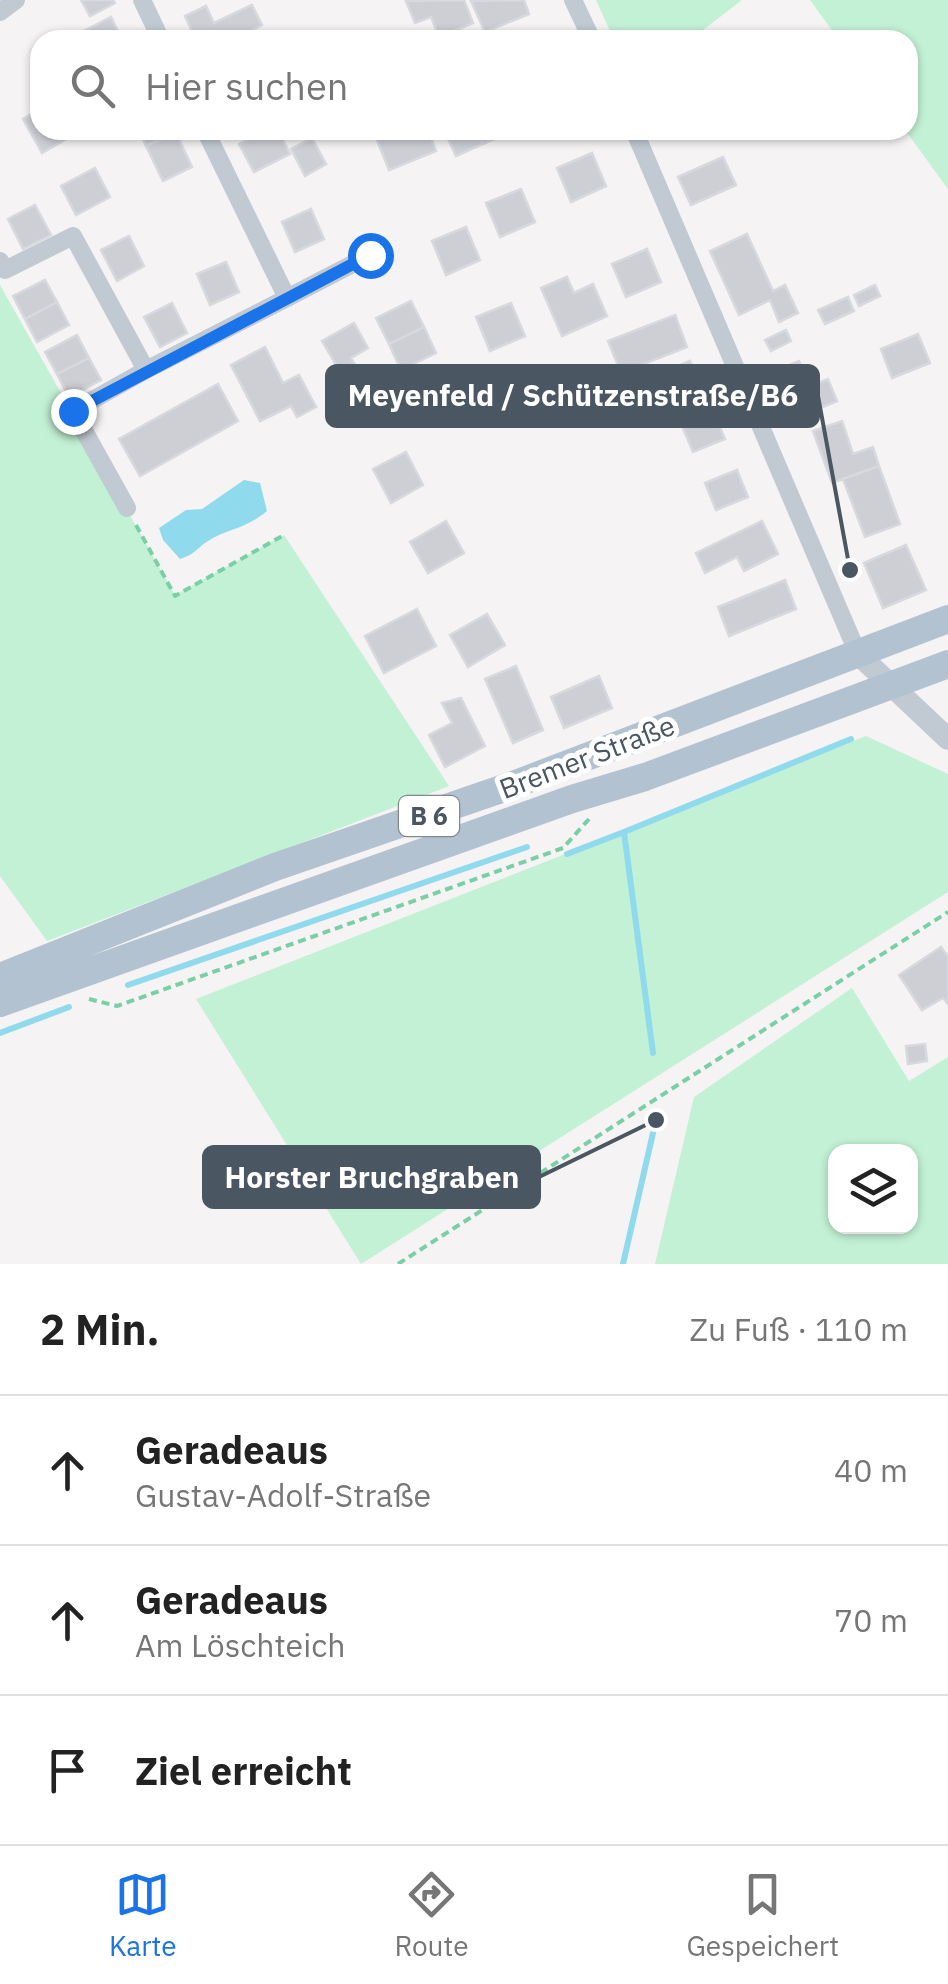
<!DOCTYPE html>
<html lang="de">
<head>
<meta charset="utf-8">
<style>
	:root { --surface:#fff; --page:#f2f2f2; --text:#222; --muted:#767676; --line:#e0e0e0; --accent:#1a73e8 }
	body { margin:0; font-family:"IBM Plex Sans",sans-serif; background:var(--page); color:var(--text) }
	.controls { position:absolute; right:30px; bottom:30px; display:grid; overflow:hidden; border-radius:20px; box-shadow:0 2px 8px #0004 }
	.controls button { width:90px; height:90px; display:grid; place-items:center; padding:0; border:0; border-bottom:2px solid var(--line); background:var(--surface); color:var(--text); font:50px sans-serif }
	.stop { position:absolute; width:30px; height:30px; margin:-22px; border:8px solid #1a73e8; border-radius:50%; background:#fff }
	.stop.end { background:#1a73e8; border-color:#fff; box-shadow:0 2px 10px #0008 }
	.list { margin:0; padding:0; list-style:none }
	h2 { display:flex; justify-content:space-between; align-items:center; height:130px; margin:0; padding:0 40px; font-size:42px }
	h2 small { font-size:32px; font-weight:400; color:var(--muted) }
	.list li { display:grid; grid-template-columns:65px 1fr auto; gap:30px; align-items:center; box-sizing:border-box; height:150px; padding:0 40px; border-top:2px solid var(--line) }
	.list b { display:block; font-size:38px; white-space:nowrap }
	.list p { margin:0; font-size:32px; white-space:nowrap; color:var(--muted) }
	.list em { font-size:32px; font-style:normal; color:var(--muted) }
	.icon { flex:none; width:55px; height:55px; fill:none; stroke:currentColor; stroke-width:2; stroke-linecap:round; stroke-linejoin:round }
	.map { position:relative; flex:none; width:948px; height:1264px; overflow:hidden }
	.search { position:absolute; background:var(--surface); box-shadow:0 2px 8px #0004; left:30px; right:30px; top:30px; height:110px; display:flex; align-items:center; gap:25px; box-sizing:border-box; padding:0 35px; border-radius:30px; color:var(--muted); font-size:38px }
	.sheet { height:580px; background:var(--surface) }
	nav { display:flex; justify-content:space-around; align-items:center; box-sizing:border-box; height:140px; border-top:2px solid var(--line); background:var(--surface); font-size:28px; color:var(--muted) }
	nav a { display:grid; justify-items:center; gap:5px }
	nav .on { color:var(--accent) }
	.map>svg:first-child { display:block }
	.green { fill:#c3f1d5; fill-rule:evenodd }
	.water { fill:#90daee }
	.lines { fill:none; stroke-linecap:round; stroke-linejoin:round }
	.stream { stroke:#90daee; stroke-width:6 }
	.building { fill:#cdcfd5; stroke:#d7d9de; stroke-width:2.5 }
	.path { stroke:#7ad0a6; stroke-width:4; stroke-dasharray:8 5; stroke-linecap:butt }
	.minor { stroke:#c1cad2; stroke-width:18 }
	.tertiary { stroke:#c1cad2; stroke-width:22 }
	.primary { stroke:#b3c2d1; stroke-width:28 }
	.route { stroke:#1a73e8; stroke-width:12 }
	.labels { text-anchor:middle; stroke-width:10; stroke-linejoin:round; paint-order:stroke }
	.shield { fill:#fff; stroke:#808990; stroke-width:2.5 }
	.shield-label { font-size:25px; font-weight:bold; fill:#4a5661 }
	.street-label { font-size:28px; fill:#4a5661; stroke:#fff }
	.leader { fill:none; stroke:#4a5661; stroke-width:4 }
	.callout-dot { fill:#4a5661; stroke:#fff; stroke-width:4 }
	.callout { fill:#4a5661; stroke:#4a5661; stroke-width:4 }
	.callout-label { font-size:30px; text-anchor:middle; font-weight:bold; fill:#fff }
</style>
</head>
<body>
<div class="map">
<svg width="948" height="1264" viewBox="0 0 948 1264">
	<rect width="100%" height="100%" fill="#f5f3f3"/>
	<path class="green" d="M596 0H742L690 40H614Z
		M810 0H948V189L905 130H908V40H839Z
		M0 285 175 595 284 535 449 786 47 941 0 876Z
		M866 736 948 774V892L361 1264 196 999Z
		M852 988 909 1081 948 1057V1264H655L694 1097ZM836 1152H910V1226H836Z"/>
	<path class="water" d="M244 480 260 483 267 511C244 530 228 528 208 541 197 548 194 555 180 559L163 540 159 528 186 510 202 509Z"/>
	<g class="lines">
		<path class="stream" d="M567 854 624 832
			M128 985 527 847
			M0 1033 69 1007
			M653 1053 624 832 851 739
			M623 1264 656 1120"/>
	</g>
	<path class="building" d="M81 0H113L115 3 90 16Z
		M464 0 473 23 439 37 431 17 415 23 406 1Z
		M524 0 529 14 485 32 471 1Z
		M252 5 262 25 232 40H196L185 16 206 6 214 23Z
		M111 17 122 40H86L82 32Z
		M40 109V130H82L42 153 23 119Z
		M139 130H174L176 133 146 146Z
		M267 130H278L290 154 254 172 239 144Z
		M373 130H428L436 151 389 170Z
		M444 130H476L483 144 456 156Z
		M476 130H508L509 132 483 144Z
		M176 133 192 167 163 181 146 146Z
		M312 138 326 164 305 176 291 149Z
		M592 153 606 186 571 202 557 168Z
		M723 157 736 185 691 205 678 177Z
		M95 168 110 197 76 215 61 186Z
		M521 189 535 222 500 237 486 203Z
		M35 205 51 235 23 249 8 219Z
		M311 209 324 239 295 252 282 222Z
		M466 227 480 260 446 275 432 241Z
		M747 234 773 291 785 285 798 313 779 322 770 300 739 315 710 251Z
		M129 236 144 266 117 281 101 250Z
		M647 249 661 282 626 297 612 264Z
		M226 262 239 292 210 305 197 274Z
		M567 277 574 293 593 284 607 316 562 336 541 288Z
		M45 280 57 302 25 319 13 296Z
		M875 285 880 296 859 306 854 295Z
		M848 297 854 311 825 324 818 310Z
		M411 301 424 327 389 344 376 318Z
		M57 302 69 325 37 342 25 319Z
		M172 303 187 333 160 347 144 317Z
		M511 303 525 336 490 351 476 317Z
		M675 315 687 347 621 373 608 341Z
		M354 323 368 348 351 358 362 377 348 385 322 341Z
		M424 327 436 353 401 370 389 344Z
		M786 330 791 341 771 351 765 340Z
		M918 334 930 363 892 378 881 349Z
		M77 335 89 358 57 374 45 352Z
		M265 347 283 383 299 375 316 407 297 417 291 406 260 421 231 365Z
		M89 358 101 380 69 397 57 374Z
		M690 361 701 387 669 400 659 374Z
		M799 361 810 386 828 379 837 401 787 422 767 374Z
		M218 384 238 421 140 476 119 439Z
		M714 413 725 439 693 452 682 426Z
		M842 421 853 454 873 447 879 466 832 483 813 431Z
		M406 452 423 485 391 503 373 469Z
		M879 466 900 524 865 537 843 479Z
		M737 470 748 497 716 510 705 483Z
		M446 521 464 553 428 573 410 542Z
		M762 521 778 554 744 571 737 557 705 573 696 553Z
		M906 545 926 590 883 608 864 563Z
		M785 580 796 609 729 636 718 607Z
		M417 609 436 646 384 673 365 636Z
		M487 614 505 645 468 667 450 635Z
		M516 666 543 730 513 743 485 679Z
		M599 676 612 708 564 728 551 697Z
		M461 698 485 746 445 767 429 735 452 723 442 703Z
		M941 947 948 957V1004L943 998 922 1010 899 975Z
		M925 1044 927 1061 908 1064 906 1046Z"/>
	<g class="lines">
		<path class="path" d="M136 525 175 596 284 535
			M89 999 117 1006 563 848 589 819
			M398 1264 948 912"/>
		<path class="minor" d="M142 0 161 40
			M573 0 592 40
			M0 12 16 0
			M634 130 858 654
			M0 261 5 270 73 236 146 370 287 298 205 130
			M287 298 370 255
			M127 508 73 411 146 370"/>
		<path class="tertiary" d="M858 654 948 739"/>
		<path class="primary" d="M0 977 275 867 513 785 948 619
			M0 1003 572 799 645 777 948 664"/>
	</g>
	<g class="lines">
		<path class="route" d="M73 411 370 255"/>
	</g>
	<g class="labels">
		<rect class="shield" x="399" y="796" width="60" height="40" rx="8"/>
		<g class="shield-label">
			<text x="429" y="825">B 6</text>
		</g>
		<g class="street-label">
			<text transform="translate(587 757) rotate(-21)" y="10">Bremer Straße</text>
		</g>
	</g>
	<path class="leader" d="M850 570L818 396M656 1120L539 1177"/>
	<g class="callout-dot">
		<circle cx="850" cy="570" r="10"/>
		<circle cx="656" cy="1120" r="10"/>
	</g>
	<g class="callout">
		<rect x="327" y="366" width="491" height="60" rx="10"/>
		<rect x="204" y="1147" width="335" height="60" rx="10"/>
	</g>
	<g class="callout-label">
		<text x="573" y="406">Meyenfeld / Schützenstraße/B6</text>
		<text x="372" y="1188">Horster Bruchgraben</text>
	</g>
</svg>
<div class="controls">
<button><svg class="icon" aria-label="layers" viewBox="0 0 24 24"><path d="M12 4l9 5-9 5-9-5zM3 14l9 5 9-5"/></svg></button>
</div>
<div class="stop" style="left:370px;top:255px"></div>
<div class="stop end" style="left:73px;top:411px"></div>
<div class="search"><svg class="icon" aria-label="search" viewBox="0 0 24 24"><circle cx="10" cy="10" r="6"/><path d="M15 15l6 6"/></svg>Hier suchen</div>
</div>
<section class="sheet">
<h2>2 Min.<small>Zu Fuß · 110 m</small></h2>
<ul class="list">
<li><svg class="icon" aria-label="ahead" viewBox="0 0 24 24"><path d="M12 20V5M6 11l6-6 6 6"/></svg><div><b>Geradeaus</b><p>Gustav-Adolf-Straße</p></div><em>40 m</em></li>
<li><svg class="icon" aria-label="ahead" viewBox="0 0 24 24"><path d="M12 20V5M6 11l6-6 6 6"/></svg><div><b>Geradeaus</b><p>Am Löschteich</p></div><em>70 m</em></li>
<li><svg class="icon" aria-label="arrive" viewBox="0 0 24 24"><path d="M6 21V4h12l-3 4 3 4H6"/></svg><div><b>Ziel erreicht</b></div></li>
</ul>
</section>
<nav>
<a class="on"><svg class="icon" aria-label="map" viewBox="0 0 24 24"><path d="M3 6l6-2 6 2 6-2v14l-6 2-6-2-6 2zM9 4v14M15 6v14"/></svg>Karte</a>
<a><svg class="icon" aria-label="directions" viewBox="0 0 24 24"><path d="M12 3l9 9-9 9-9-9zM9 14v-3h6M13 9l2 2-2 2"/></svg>Route</a>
<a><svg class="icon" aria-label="saved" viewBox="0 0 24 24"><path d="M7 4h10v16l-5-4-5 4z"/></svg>Gespeichert</a>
</nav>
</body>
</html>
